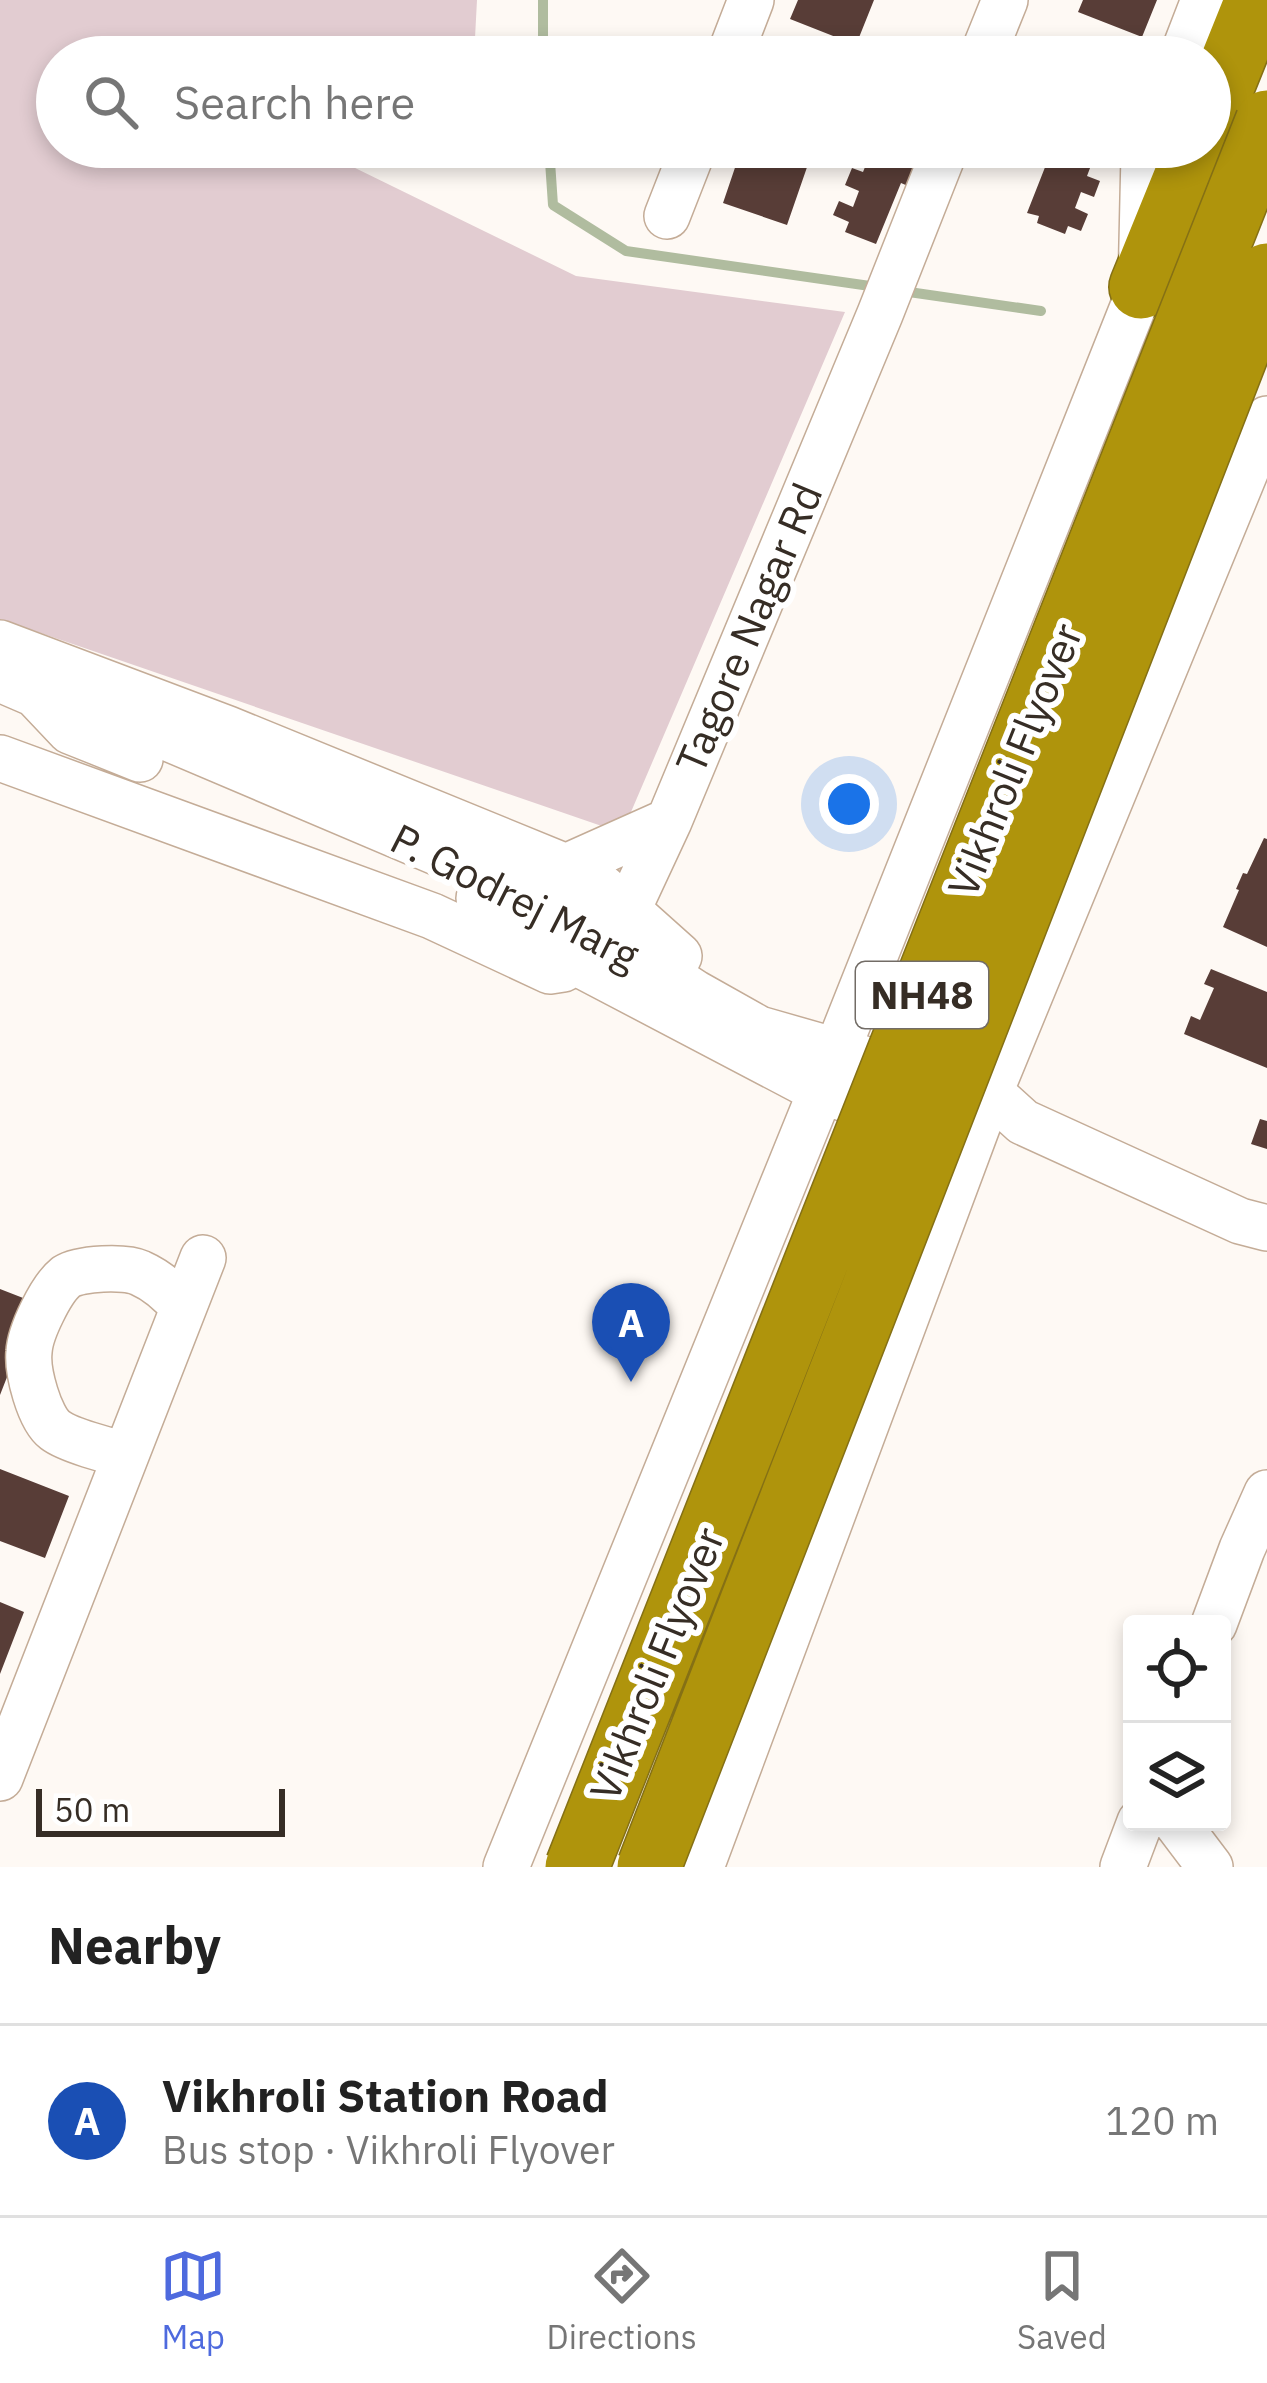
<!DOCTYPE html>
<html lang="en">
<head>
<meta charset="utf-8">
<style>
	:root { --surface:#fff; --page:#f6f6f6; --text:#222; --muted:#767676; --line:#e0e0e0; --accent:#4e6ade }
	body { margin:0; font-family:"IBM Plex Sans",sans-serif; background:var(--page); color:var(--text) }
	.controls { position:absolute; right:36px; bottom:36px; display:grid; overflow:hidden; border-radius:12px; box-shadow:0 6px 18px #0003 }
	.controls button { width:108px; height:108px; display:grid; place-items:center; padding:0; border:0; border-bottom:3px solid var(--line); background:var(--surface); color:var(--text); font:60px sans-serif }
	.scale { position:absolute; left:36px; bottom:30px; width:249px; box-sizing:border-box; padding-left:12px; border:6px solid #362d25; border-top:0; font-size:33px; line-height:42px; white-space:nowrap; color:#362d25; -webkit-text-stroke:9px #fff; paint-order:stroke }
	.you { position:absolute; left:849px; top:804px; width:42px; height:42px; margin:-30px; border:9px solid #fff; border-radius:50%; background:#1a73e8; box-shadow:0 0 0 18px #1a73e833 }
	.badge { display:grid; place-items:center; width:78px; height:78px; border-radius:50%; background:var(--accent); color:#fff; font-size:39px; font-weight:700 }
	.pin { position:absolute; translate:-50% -99px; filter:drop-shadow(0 3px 6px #0008) }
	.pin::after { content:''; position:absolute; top:63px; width:42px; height:36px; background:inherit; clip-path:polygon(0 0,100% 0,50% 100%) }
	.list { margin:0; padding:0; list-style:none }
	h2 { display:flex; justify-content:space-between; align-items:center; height:156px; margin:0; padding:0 48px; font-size:51px }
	h2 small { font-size:39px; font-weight:400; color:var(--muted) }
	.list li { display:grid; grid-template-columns:78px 1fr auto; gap:36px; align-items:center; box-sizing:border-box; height:192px; padding:0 48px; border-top:3px solid var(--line) }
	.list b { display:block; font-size:45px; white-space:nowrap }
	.list p { margin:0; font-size:39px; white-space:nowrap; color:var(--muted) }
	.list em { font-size:39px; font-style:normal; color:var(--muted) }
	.icon { flex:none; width:66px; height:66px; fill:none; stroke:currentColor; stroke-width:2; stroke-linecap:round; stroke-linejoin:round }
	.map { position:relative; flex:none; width:1267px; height:1867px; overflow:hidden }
	.search { position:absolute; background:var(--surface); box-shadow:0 6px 18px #0003; left:36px; right:36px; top:36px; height:132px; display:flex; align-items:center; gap:30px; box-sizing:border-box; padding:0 42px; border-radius:66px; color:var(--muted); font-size:45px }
	.sheet { height:348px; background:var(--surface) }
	nav { display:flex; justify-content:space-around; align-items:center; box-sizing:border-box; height:168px; border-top:3px solid var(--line); background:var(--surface); font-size:33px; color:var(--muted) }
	nav a { display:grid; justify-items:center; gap:6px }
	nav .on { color:var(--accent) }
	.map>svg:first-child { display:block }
	.green { fill:#e2ccd1 }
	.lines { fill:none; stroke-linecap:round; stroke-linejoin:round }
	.stream { stroke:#b0bc9f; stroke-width:10 }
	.building { fill:#583d37 }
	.minor-casing { stroke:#c4ac97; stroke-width:48 }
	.highway-casing { stroke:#857015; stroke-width:66 }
	.minor { stroke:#fff; stroke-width:45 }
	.highway { stroke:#af940c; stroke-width:63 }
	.highway-bridge-casing { stroke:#857015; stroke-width:66; stroke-linecap:butt }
	.highway-bridge { stroke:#af940c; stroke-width:63 }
	.labels { text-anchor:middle; stroke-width:12; stroke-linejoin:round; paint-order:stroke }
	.shield { fill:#fff; stroke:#726c66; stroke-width:3 }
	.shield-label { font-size:39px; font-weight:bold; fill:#362d25 }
	.street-label { font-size:42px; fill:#362d25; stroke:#fff }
</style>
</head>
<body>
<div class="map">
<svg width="1267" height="1867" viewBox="0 0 1267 1867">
	<rect width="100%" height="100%" fill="#fef9f4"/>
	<path class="green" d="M0 0H477L474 57H57V147H372L349 165 576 276 845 312 622 833 0 619Z"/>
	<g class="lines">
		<path class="stream" d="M543 0V57
			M549 147 553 205 626 251 877 287
			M902 291 1041 311"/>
	</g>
	<path class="building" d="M798 0H874L856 45 790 19Z
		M1083 0H1157L1142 37 1078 12Z
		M777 45 810 56V57H773Z
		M742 147H814L787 225 723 203Z
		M873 147H913L908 159 917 162 908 186 901 183 876 244 845 232 849 222 833 215 839 201 853 207 859 191 845 185 852 168 863 172Z
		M1053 147H1098L1087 176 1100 181 1094 197 1081 192 1075 208 1088 214 1081 231 1068 226 1065 234 1037 223 1039 216 1027 213Z
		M1264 838 1267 839V947L1223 927 1239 890 1236 889 1243 873 1247 874Z
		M1211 969 1267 992V1068L1184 1034 1191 1016 1200 1020 1214 988 1204 984Z
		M1260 1119 1267 1121V1149L1251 1144Z
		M0 1289 36 1303 0 1395Z
		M0 1469 69 1496 45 1558 0 1541Z
		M0 1602 24 1612 0 1674Z"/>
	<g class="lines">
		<defs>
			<path id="minor" d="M729 57 751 0
				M982 57 1005 0
				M1182 57 1204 0
				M667 216 694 147
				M0 643 228 729 566 867 603 888 679 956
				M0 679 35 694 69 696 507 882 614 940 695 993 759 1029 864 1059
				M35 694 70 731 140 759
				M0 758 432 916 550 971 563 969
				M566 867 669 821
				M479 898 491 903 583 966 821 1091 846 1099
				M615 937 669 821 880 314 946 147
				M963 1085 990 1092 1023 1122 1240 1221 1267 1228
				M126 1455C109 1451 68 1440 55 1430 39 1418 27 1371 29 1352 30 1332 51 1289 66 1277 80 1268 125 1266 140 1273 156 1280 172 1294 183 1307
				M1214 1624 1242 1549 1267 1493
				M0 1778 203 1258
				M1176 1822 1210 1867
				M506 1867 821 1091 1141 287 1144 154 1147 147
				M701 1867 990 1092 1267 419
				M1123 1867 1140 1822"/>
			<path id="highway" d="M1210 117 1257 0
				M1141 287 1198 147"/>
		</defs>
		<use href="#minor" class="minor-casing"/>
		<use href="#highway" class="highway-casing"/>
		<use href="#minor" class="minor"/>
		<use href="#highway" class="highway"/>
		<defs>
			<path id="highway-bridge" d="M577 1867 1267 122
				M649 1867 1267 275"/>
		</defs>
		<use href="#highway-bridge" class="highway-bridge-casing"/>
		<use href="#highway-bridge" class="highway-bridge"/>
	</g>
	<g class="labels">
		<rect class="shield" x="856" y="962" width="132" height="66" rx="9"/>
		<g class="shield-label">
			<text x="922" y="1009">NH48</text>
		</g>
		<g class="street-label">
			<text transform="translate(749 628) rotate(-67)" y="15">Tagore Nagar Rd</text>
			<text transform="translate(1015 760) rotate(-68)" y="15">Vikhroli Flyover</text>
			<text transform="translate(515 897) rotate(27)" y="15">P. Godrej Marg</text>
			<text transform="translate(657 1664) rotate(-68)" y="15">Vikhroli Flyover</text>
		</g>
	</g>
</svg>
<div class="controls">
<button><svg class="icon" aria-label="locate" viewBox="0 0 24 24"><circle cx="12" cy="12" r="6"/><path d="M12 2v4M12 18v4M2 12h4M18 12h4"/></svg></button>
<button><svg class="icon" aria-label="layers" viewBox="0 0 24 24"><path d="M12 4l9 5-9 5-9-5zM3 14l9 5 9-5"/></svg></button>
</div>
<div class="scale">50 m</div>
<div class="you"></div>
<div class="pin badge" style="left:631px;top:1382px;background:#1a4fb4">A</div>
<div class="search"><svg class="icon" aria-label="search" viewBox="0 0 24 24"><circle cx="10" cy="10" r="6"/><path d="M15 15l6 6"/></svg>Search here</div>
</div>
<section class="sheet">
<h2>Nearby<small></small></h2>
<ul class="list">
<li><span class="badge" style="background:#1a4fb4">A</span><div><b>Vikhroli Station Road</b><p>Bus stop · Vikhroli Flyover</p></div><em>120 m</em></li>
</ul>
</section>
<nav>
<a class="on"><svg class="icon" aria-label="map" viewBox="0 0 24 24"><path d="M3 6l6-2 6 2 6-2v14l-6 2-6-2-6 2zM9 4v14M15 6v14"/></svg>Map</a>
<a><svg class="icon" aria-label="directions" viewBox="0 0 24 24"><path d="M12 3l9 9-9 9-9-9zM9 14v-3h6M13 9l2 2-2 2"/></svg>Directions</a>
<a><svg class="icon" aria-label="saved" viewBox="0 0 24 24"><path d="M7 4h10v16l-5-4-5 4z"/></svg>Saved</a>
</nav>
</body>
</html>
